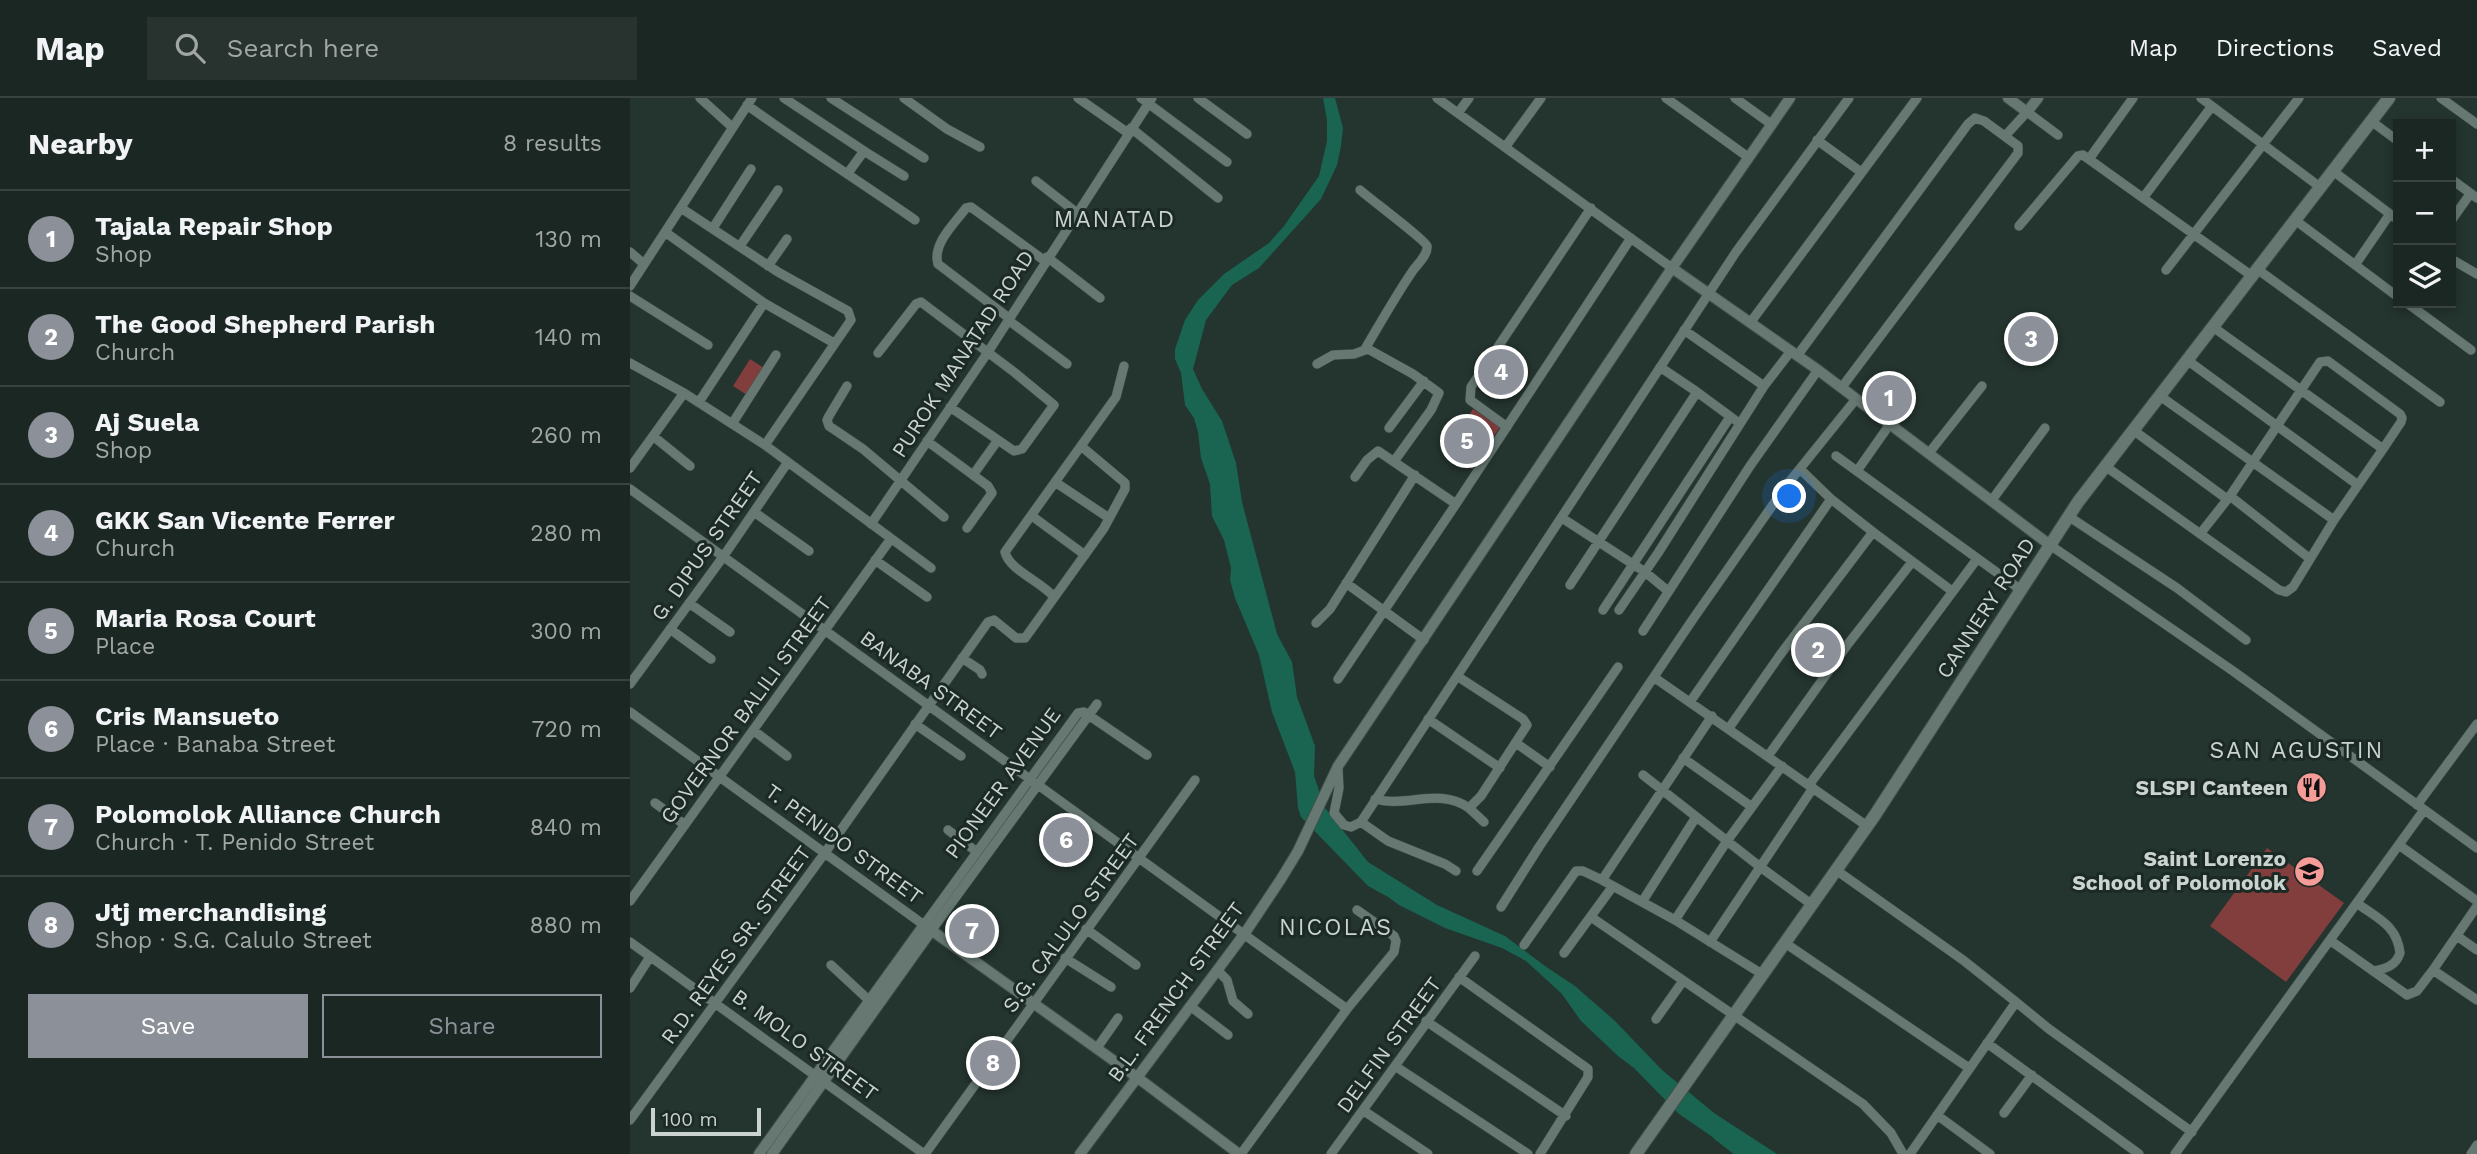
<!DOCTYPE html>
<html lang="en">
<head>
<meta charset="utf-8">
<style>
	:root { --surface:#1b2722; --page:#28332f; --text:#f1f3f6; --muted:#a0a5a5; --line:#394440; --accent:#8c9099 }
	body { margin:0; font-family:"Work Sans",sans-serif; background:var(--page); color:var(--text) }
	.controls { position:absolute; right:21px; top:21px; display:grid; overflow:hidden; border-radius:0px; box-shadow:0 4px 10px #0003 }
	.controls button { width:63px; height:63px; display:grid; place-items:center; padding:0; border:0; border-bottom:2px solid var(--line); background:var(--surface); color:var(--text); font:35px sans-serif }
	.scale { position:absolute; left:21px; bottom:18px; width:110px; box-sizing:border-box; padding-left:7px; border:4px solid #cad3d0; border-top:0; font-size:19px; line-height:24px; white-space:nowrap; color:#cad3d0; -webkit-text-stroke:5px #1b2a24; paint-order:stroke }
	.you { position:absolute; left:1160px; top:399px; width:24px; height:24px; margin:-18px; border:5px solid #fff; border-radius:50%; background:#1a73e8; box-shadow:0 0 0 10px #1a73e833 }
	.badge { display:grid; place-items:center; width:46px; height:46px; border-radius:50%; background:var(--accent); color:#fff; font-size:23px; font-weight:700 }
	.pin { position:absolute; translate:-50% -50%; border:4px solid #fff; box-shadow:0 2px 7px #0006 }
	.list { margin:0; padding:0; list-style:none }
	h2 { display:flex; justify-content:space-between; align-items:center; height:91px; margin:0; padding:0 28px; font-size:30px }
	h2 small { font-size:23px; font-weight:400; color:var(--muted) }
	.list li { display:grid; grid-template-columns:46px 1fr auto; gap:21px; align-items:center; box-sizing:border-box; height:98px; padding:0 28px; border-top:2px solid var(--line) }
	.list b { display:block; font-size:26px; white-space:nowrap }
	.list p { margin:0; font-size:23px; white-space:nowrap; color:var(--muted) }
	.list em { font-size:23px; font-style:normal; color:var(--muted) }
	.actions { display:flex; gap:14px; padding:21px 28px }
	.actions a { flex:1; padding:16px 0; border:2px solid var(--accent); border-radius:0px; text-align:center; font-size:24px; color:var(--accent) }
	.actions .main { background:var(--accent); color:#fff }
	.icon { flex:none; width:38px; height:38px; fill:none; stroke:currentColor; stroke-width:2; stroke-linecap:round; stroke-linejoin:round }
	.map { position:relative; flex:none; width:1847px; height:1056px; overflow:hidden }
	header { display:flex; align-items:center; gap:42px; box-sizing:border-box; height:98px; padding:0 35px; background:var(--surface); border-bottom:2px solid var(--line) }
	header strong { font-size:33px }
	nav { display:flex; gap:38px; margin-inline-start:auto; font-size:24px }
	.search { width:490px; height:63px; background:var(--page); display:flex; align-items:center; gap:18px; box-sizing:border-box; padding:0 24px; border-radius:0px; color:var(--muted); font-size:26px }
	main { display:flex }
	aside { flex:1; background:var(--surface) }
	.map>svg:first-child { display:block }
	.green { fill:#823d3d }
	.water { fill:#196551 }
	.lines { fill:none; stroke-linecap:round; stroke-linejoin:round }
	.river { stroke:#196551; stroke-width:14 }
	.minor-casing { stroke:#424f4a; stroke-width:10 }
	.tertiary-casing { stroke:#424f4a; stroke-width:12 }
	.secondary-casing { stroke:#424f4a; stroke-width:14 }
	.minor { stroke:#677872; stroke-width:9 }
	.tertiary { stroke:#677872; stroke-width:10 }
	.secondary { stroke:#677872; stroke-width:12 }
	.labels { text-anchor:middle; stroke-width:6; stroke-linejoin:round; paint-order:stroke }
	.street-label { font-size:21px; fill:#cad3d0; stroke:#1b2a24 }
	.poi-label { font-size:21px; font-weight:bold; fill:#cad3d0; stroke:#1b2a24; text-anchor:end }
	.neighbourhood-label { font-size:23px; letter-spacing:2px; fill:#cad3d0; stroke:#1b2a24 }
</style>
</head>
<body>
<header>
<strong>Map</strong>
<div class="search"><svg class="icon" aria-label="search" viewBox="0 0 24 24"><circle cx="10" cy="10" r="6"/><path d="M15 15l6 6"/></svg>Search here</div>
<nav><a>Map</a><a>Directions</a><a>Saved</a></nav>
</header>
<main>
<aside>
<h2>Nearby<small>8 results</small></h2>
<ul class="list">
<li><span class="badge">1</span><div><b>Tajala Repair Shop</b><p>Shop</p></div><em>130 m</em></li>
<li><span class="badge">2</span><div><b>The Good Shepherd Parish</b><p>Church</p></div><em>140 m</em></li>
<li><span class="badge">3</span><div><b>Aj Suela</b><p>Shop</p></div><em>260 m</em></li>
<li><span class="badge">4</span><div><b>GKK San Vicente Ferrer</b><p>Church</p></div><em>280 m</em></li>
<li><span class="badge">5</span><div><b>Maria Rosa Court</b><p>Place</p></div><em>300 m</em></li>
<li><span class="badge">6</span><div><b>Cris Mansueto</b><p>Place · Banaba Street</p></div><em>720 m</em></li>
<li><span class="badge">7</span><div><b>Polomolok Alliance Church</b><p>Church · T. Penido Street</p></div><em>840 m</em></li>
<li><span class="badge">8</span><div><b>Jtj merchandising</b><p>Shop · S.G. Calulo Street</p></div><em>880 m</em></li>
</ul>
<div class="actions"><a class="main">Save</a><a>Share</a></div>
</aside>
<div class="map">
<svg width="1847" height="1056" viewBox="0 0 1847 1056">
	<rect width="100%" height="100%" fill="#24342e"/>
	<path class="green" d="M120 261 134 270 117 297 103 288Z
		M843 311 870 329 842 371 815 353Z
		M1637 750 1714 805 1656 884 1580 828Z"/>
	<path class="water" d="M693 0H705L713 30 711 48 707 67 691 101 629 170 602 187 576 222 563 271 572 291 592 323 606 365 612 404 647 536 662 564 667 599 685 648 684 678 695 710 738 764 807 807 875 838 915 868 945 888 985 923 1032 972 1084 1015 1147 1056H1115L1101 1046 1087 1042 1049 1016 1004 970 988 958 951 923 932 896 896 863 872 850 815 830 769 807 758 799 738 788 671 719 668 710 665 674 642 614 629 557 605 500 600 482 601 470 594 442 582 418 580 386 571 360 568 334 564 320 555 307 551 275 545 261V251L555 222 568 202 594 176 639 145 654 128 689 78 697 43V22Z"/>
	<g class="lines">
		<path class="river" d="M1088 1035 1115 1056"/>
		<defs>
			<path id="minor" d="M70 0 102 29
				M154 0 234 53 218 75
				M201 0 294 60
				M274 0 317 31 350 49
				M448 0 498 35
				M511 0 597 64
				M568 0 617 36
				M807 0 1042 170
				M1036 0 1118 59
				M1105 0 1141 26
				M1571 0 1690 89
				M1811 0 1847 26
				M117 7C172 47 229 83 285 122
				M828 15 839 0
				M1741 23 1768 43
				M501 30 588 100
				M1375 38 1397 14 1428 37
				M1187 42 1231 74
				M876 48 911 0
				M234 53 274 78
				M1459 61 1503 0
				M1703 73 1768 122
				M1821 81 1847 100
				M406 83 447 115
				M730 92C739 100 795 142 797 148 798 156 789 165 784 171 766 197 751 224 735 251
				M1513 100 1582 8
				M51 110 148 174 218 213 221 222 135 347
				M1665 122 1768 199
				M1821 123 1840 96
				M1389 128 1448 58 1453 57 1622 178
				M83 130 121 71
				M35 134 134 205
				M110 148 148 92
				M0 154 14 166
				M417 159 470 200
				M1821 161 1847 176
				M1725 167 1760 116
				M138 168 157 141
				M1627 171 1810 304
				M1536 172 1669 0
				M0 188 122 0
				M0 198 78 247
				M1777 205 1841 252
				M379 220 308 166C302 146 325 125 336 110L341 109 415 163
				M378 222 437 266
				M1120 225 1287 0
				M1054 232 1134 288
				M248 255 286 206 291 204 384 274 424 307 392 351 384 353 320 309
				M1167 258 1338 26 1345 20 1354 23 1388 48V55L1212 289
				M1557 262 1728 387
				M0 265 54 295 135 347 301 470
				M687 266 703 257 724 256 738 251 783 276 809 295 801 312 765 362
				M217 288 199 318 197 322 199 328 233 351 314 419
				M1067 294 1105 322
				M1530 298 1704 422
				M69 304 134 205 204 245
				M102 326 146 257
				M877 329 840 302 841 289 961 110
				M759 330 794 283
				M1503 332 1597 401
				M23 338 60 368
				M297 343 343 377 368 342
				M1299 355 1352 288
				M1206 358 1391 492
				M1475 368 1649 492 1656 494 1663 489 1704 422 1753 351 1583 229
				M0 370 54 295
				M1227 373 1260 326
				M725 379 737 362 748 353 826 406
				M425 384 479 420
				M0 391 717 911
				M1600 398 1679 460
				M1362 402 1415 330
				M124 414 179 453
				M402 418 455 457
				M1438 418 1547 490 1616 542
				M932 420 1015 474 1038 493
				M241 426 358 254 522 0
				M337 430 362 395 358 388 343 377
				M1243 434 1322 493
				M1570 436 1600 398 1690 264 1698 263 1770 316 1772 320 1771 324 1753 351
				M1420 447 1603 573 1847 750
				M245 462 297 499
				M716 485 794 542
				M940 487 1067 294 1030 269
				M424 499C412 484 379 472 375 454L486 299 494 268
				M59 505 100 534
				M973 512 1100 319
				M989 512 1028 455 1134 288 1161 253
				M686 525 700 511 785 377
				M40 531 81 561
				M1013 533 1120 368 1188 272
				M332 560 350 572 352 576
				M1025 580 1237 728
				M708 581 826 406 1001 140
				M0 586 93 459 158 364
				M1060 604 1201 401
				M0 614 294 827 448 615 454 614 517 657
				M1082 618 972 782 1045 822 1132 876
				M798 621 870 670
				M285 626 331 658
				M1099 630 1150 557 1243 434 1201 401 1170 371
				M123 632 157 658
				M886 645 920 669
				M1138 658 1218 546 1282 464
				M1053 660 1122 709
				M708 670 709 690 704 715 714 727 721 729 731 724 1106 154 1219 0
				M1013 677 1129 768 1181 806
				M1179 687 1347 461
				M745 701C777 710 809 689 839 710L851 698 897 627 893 621 827 578
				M25 705 55 727
				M1787 707 1847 626
				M839 710 854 724
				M731 724 758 743 815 766 826 773
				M318 732 347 754
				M1769 747 1847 803
				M1206 772 1333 862 1386 904 1280 1056
				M847 773 988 569
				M0 803 260 442
				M1012 804 1066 719
				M1728 806C1749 821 1767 828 1770 855 1766 868 1755 871 1743 873
				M1847 808 1803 872 1847 902
				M871 809 909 749 1063 521 1156 388 1226 301
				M961 819 1233 1006 1261 1035 1273 1056
				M1045 822 1097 743 1152 668
				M456 831 506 867
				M301 833 467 606
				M1827 838 1847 852
				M1701 843 1777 897 1787 893 1803 872
				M0 844 294 1056
				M1080 844 1183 690
				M1155 845 1339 970
				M894 847 946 773H953L972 782
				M934 855 983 788
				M435 860 481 889
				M201 867 243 906
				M587 872 597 882 603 903 618 916
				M829 879 958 971V979L910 1056
				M0 890 20 859
				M1386 904 1419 931 1562 1034
				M560 908 598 937
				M1026 921 1053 883
				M796 923 936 1018
				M1357 945 1509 1056
				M467 950 488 920
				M765 968 898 1056
				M734 1013 798 1056
				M1374 1015 1402 977
				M1307 1017 1360 1056
				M0 1022 194 756 358 524 364 522 386 540H395L474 430 495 391V385L451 348
				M295 1056 565 682
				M611 1056 717 911 764 854 766 843 764 838 727 812
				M701 1056 845 858
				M1545 1056 1794 712
				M1841 1056 1847 1047"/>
			<path id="tertiary" d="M1378 0 1397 14 1408 0
				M1042 170 1188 272 1420 447
				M129 1056 294 827 508 980 609 1056
				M142 1056 301 833
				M450 1056 615 835 651 781 668 753 708 668 1042 170 1160 0"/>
			<path id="secondary" d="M1006 1056 1245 717 1448 404 1759 0"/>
		</defs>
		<use href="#minor" class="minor-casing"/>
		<use href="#tertiary" class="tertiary-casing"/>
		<use href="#secondary" class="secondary-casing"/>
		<use href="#minor" class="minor"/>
		<use href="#tertiary" class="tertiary"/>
		<use href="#secondary" class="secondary"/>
	</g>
	<defs>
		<symbol id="restaurant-disc" viewBox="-11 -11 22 22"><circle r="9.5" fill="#f59b98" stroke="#1b2a24"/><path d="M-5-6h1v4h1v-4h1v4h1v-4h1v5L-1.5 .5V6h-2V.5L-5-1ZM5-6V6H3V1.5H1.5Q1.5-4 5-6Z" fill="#111"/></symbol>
		<symbol id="school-disc" viewBox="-11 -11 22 22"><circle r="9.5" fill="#f59b98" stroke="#1b2a24"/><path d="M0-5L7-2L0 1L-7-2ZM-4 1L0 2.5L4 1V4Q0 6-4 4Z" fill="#111"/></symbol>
	</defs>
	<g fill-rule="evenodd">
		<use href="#restaurant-disc" x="1664" y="672" width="35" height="35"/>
		<use href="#school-disc" x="1662" y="756" width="35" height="35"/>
	</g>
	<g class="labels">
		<g class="street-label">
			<text transform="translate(333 256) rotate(-57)" y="7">PUROK MANATAD ROAD</text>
			<text transform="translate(77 448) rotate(-55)" y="7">G. DIPUS STREET</text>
			<text transform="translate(1356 510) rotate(-57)" y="7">CANNERY ROAD</text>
			<text transform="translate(301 587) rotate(36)" y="7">BANABA STREET</text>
			<text transform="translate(116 612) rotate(-54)" y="7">GOVERNOR BALILI STREET</text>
			<text transform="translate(373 685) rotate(-54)" y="7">PIONEER AVENUE</text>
			<text transform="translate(214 746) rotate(36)" y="7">T. PENIDO STREET</text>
			<text transform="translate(441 825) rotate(-54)" y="7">S.G. CALULO STREET</text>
			<text transform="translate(106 847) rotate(-54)" y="7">R.D. REYES SR. STREET</text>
			<text transform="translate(546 894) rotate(-54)" y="7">B.L. FRENCH STREET</text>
			<text transform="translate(175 947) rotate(36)" y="7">B. MOLO STREET</text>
			<text transform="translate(759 947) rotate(-54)" y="7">DELFIN STREET</text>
		</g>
		<g class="poi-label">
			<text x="1658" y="697">SLSPI Canteen</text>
			<text x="1656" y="768">Saint Lorenzo<tspan x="1656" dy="24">School of Polomolok</tspan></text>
		</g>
		<g class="neighbourhood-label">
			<text x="485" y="129">MANATAD</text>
			<text x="1667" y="660">SAN AGUSTIN</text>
			<text x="706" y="837">NICOLAS</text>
		</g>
	</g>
</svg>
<div class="controls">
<button>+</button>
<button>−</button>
<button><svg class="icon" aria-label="layers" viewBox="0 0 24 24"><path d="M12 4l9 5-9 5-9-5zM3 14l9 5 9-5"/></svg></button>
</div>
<div class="scale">100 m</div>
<div class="you"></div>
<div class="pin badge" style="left:1259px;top:300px">1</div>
<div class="pin badge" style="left:1188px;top:552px">2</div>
<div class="pin badge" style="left:1401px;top:241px">3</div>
<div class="pin badge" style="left:871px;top:274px">4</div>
<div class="pin badge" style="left:837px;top:343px">5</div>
<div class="pin badge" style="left:436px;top:742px">6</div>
<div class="pin badge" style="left:342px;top:833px">7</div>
<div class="pin badge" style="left:363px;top:965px">8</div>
</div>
</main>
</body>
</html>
